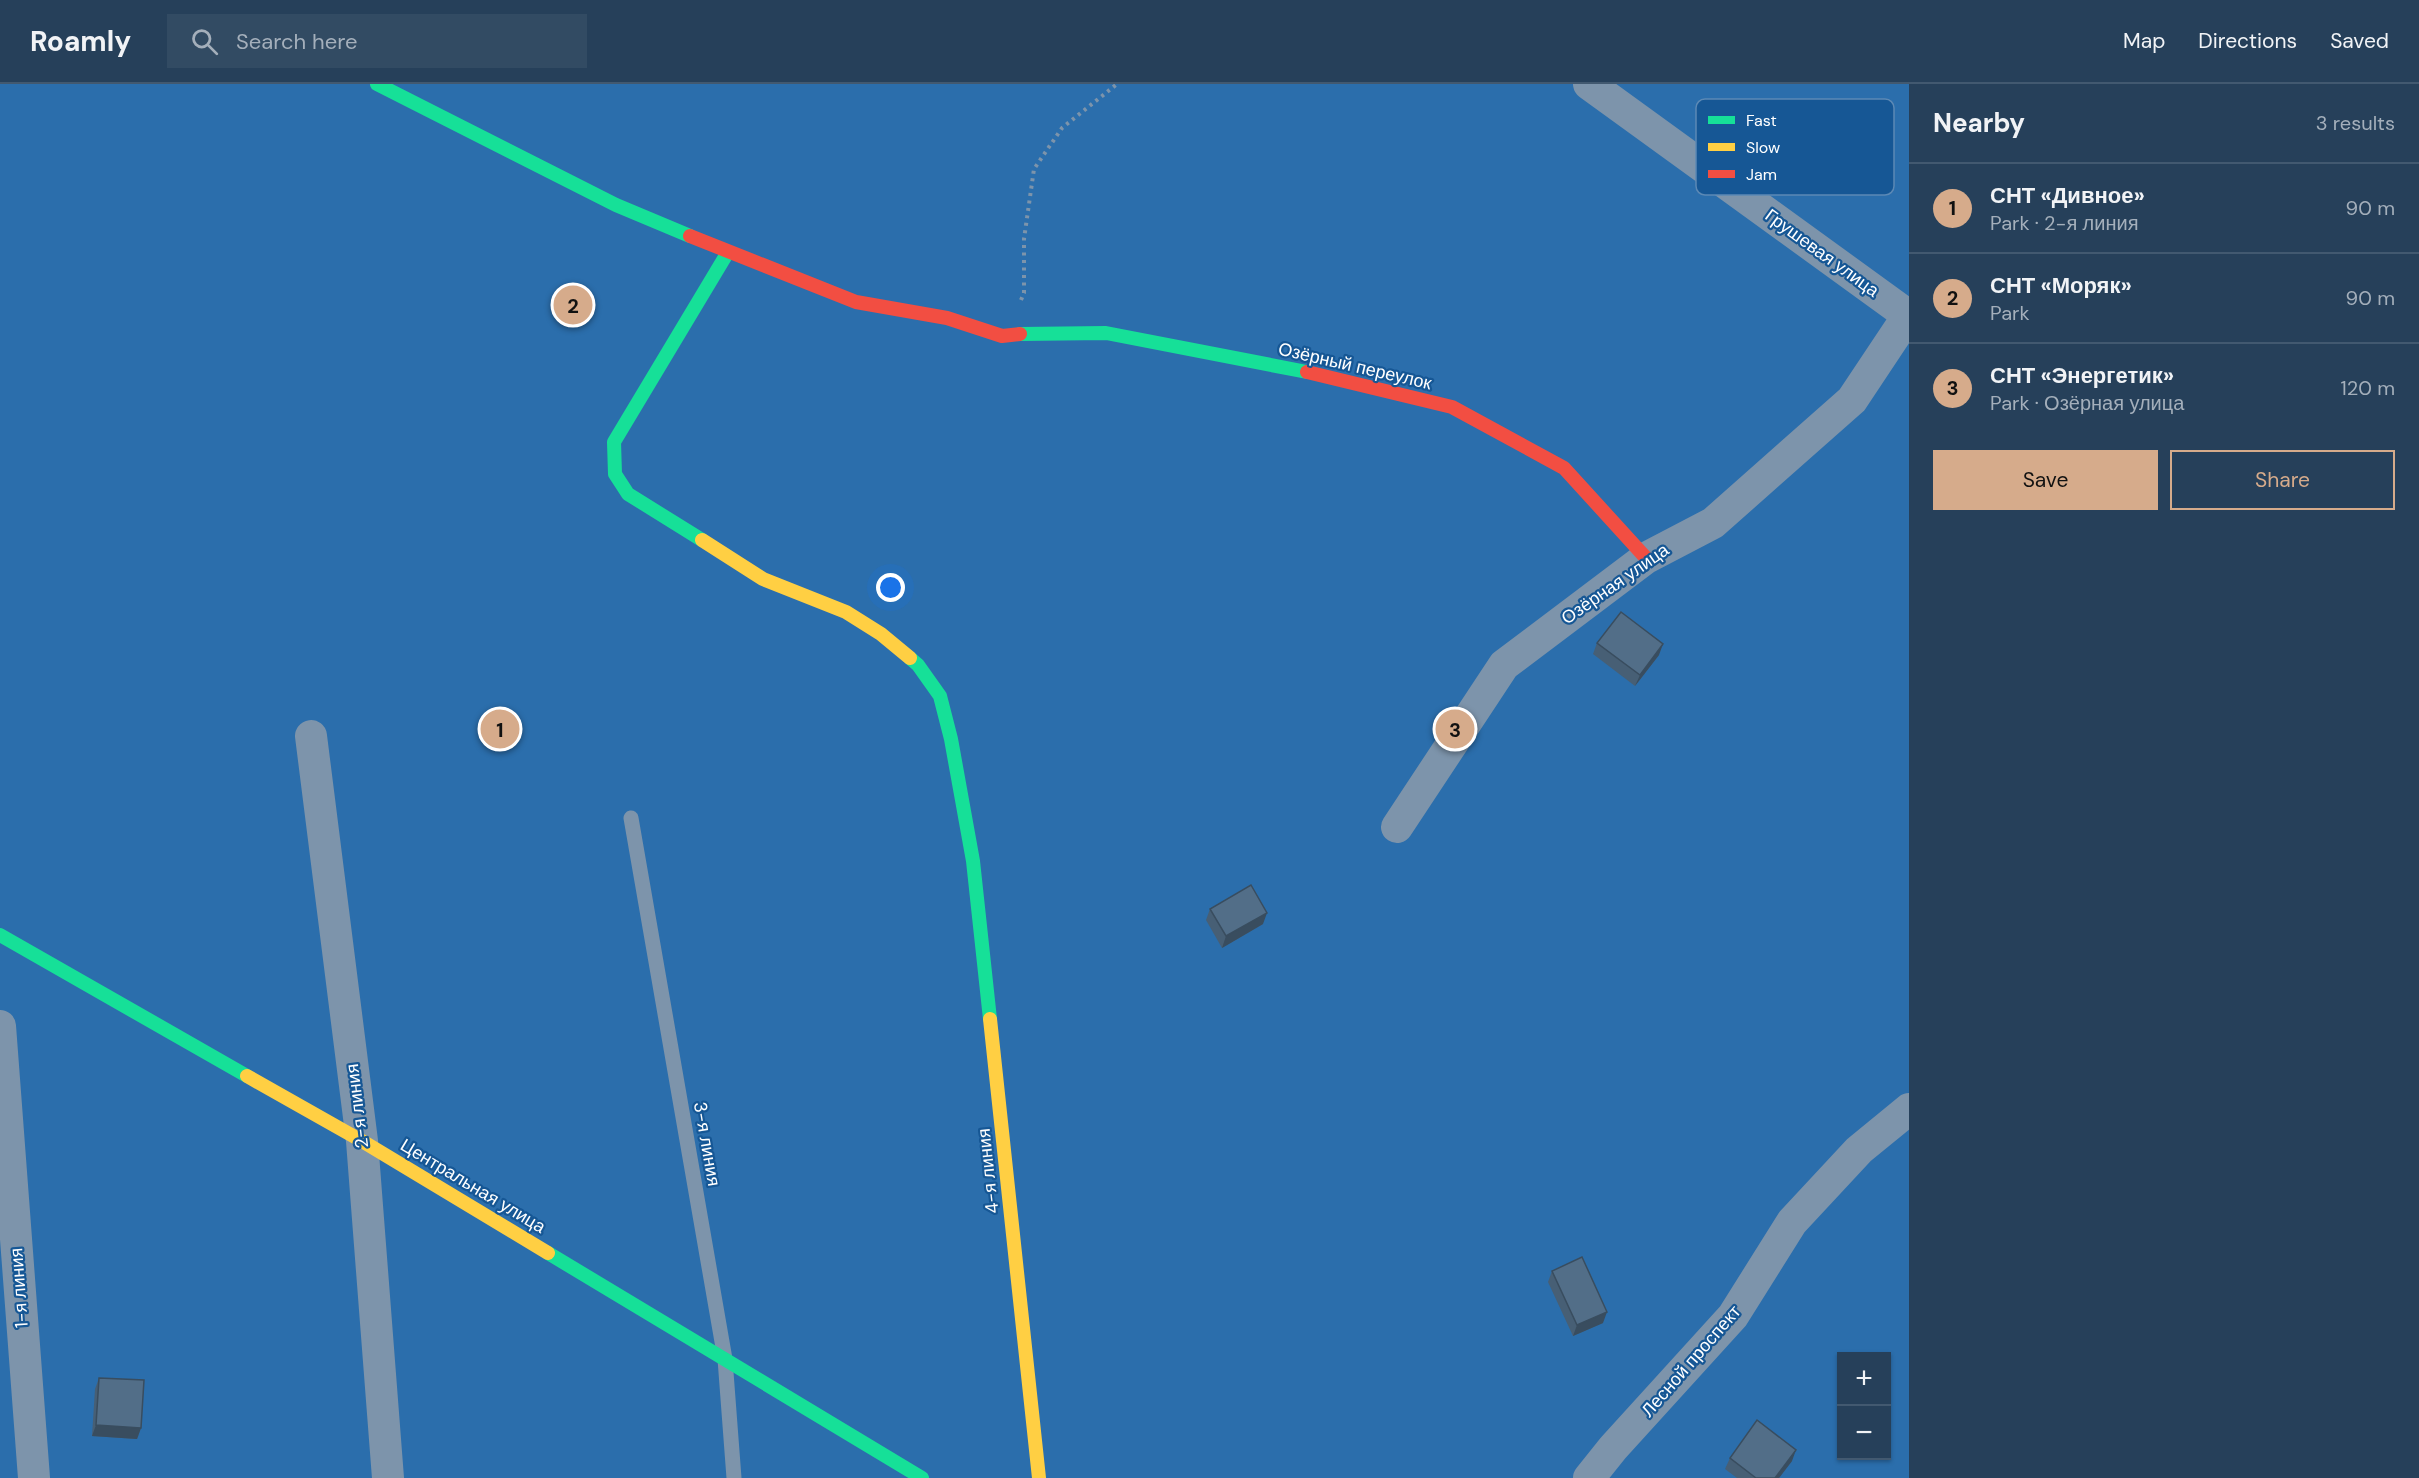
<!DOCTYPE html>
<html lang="en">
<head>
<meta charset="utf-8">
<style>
	:root { --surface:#26405a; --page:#324b63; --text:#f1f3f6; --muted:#a4afbb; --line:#425970; --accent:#d6ab8b }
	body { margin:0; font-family:"DM Sans",sans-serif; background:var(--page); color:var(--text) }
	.controls { position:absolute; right:18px; bottom:18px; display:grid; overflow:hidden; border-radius:0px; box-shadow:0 2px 4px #0004 }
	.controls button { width:54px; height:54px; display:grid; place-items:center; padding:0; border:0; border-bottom:2px solid var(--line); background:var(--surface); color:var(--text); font:30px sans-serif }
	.you { position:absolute; left:891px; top:504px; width:21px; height:21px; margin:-15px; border:4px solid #fff; border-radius:50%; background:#1a73e8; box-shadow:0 0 0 9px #1a73e833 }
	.badge { display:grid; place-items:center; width:39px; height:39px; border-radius:50%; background:var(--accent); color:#111; font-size:20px; font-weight:700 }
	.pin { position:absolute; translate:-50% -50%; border:3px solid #fff; box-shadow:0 2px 6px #0006 }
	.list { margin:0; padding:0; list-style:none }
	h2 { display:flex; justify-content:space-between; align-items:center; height:78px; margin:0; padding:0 24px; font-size:26px }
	h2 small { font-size:20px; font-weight:400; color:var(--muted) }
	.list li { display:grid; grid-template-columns:39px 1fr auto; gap:18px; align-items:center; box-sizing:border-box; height:90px; padding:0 24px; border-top:2px solid var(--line) }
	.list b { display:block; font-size:22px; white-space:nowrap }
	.list p { margin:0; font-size:20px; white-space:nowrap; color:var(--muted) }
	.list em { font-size:20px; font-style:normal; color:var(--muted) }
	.actions { display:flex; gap:12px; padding:18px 24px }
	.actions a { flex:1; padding:14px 0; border:2px solid var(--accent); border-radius:0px; text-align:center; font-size:21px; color:var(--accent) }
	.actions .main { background:var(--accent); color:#111 }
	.icon { flex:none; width:33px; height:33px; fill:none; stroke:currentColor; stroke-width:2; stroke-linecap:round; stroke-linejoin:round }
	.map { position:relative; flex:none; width:1909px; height:1394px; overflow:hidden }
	header { display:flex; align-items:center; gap:36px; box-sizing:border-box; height:84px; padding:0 30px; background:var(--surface); border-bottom:2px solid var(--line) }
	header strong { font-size:28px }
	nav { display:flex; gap:33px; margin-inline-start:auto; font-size:21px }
	.search { width:420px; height:54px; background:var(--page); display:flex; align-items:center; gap:15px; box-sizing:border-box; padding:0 21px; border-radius:0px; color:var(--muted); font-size:22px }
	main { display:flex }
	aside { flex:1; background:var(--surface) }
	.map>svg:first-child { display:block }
	.green { fill:#2b6eac; fill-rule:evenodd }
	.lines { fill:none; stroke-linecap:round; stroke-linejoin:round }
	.path { stroke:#7d94ab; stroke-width:4; stroke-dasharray:3 4.5; stroke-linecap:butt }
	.lane { stroke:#7d94ab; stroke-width:15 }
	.street { stroke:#7d94ab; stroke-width:32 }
	.fast { stroke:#16e098; stroke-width:14 }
	.slow { stroke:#ffcf43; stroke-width:14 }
	.jam { stroke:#f24e42; stroke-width:14 }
	.wall { fill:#475f75 }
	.shaded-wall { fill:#394d5f }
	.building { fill:#526e88; stroke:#394d5f; stroke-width:1.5 }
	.labels { text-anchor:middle; stroke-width:4.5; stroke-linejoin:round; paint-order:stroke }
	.street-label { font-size:18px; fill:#fff; stroke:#165795 }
	.key { fill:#165795; stroke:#5c89b5; stroke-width:1.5 }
	.key-label { font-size:16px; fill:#fff }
</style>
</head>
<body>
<header>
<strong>Roamly</strong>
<div class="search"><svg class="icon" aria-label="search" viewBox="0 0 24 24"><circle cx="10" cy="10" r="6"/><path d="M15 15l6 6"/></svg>Search here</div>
<nav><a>Map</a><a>Directions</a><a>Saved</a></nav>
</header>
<main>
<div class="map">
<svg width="1909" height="1394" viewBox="0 0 1909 1394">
	<rect width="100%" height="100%" fill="#335678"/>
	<path class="green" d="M0 0H1909V1394H36L0 995ZM1842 1272H1886V1372H1842Z
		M0 1071 27 1394H0Z"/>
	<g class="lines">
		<path class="path" d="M1021 216 1024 209V155L1034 85 1062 44 1117 0"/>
		<path class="lane" d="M631 734 725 1275 734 1394"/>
		<path class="street" d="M1589 0 1909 232
			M311 652 362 1057 388 1394
			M1397 743 1504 581 1646 474 1713 439 1852 316 1908 232
			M0 942 34 1394
			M1589 1394 1613 1364 1733 1232 1792 1138 1859 1066 1909 1025"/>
		<path class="fast" d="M377 0 616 121 690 152
			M1020 250 1106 249 1307 288
			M702 456 628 410 615 390 614 358 728 168
			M910 574 918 581 940 612 951 655 973 777 990 935
			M0 851 247 992
			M548 1169 922 1394"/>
		<path class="slow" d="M702 456 763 495 846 528 881 550 910 574
			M990 935 1039 1394
			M247 992 362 1057 548 1169"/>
		<path class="jam" d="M690 152 856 218 947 234 1002 252 1020 250
			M1307 288 1452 323 1564 384 1646 474"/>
	</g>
	<path class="wall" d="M1597 559 1659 571 1635 602 1593 570Z
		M1210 825 1263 840 1222 864 1206 836Z
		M1552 1187 1603 1239 1573 1252 1548 1198Z
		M99 1294 141 1344 137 1355 92 1352 95 1305Z
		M1730 1374 1792 1377 1779 1394H1737L1725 1385Z"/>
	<path class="shaded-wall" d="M1663 560 1659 571 1635 602 1640 591Z
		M1267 829 1263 840 1222 864 1226 852Z
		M1607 1228 1603 1239 1573 1252 1577 1241Z
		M96 1341 141 1344 137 1355 92 1352Z
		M1796 1366 1792 1377 1779 1394H1775Z"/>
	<path class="building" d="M1621 528 1663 560 1640 591 1597 559Z
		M1251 801 1267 829 1226 852 1210 825Z
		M1582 1173 1607 1228 1577 1241 1552 1187Z
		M99 1294 144 1296 141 1344 96 1341Z
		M1757 1336 1796 1366 1775 1394H1756L1730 1374Z"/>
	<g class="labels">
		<g class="street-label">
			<text transform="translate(1822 169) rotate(36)" y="6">Грушевая улица</text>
			<text transform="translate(1355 282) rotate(13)" y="6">Озёрный переулок</text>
			<text transform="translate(1615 500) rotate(-35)" y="6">Озёрная улица</text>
			<text transform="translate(357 1022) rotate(-97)" y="6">2-я линия</text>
			<text transform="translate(707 1060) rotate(80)" y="6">3-я линия</text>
			<text transform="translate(988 1087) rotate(-96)" y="6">4-я линия</text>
			<text transform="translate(473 1102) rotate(31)" y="6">Центральная улица</text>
			<text transform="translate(19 1204) rotate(-94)" y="6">1-я линия</text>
			<text transform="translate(1691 1277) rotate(-49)" y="6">Лесной проспект</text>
		</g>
	</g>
	<rect x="1696" y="15" width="198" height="96" rx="9" class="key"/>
	<rect x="1708" y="32" width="27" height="8" fill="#16e098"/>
	<rect x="1708" y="59" width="27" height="8" fill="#ffcf43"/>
	<rect x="1708" y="86" width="27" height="8" fill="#f24e42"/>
	<g class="key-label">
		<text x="1746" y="42">Fast</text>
		<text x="1746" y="69">Slow</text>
		<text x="1746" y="96">Jam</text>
	</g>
</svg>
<div class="controls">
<button>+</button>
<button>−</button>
</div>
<div class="you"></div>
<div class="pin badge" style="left:500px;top:645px">1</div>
<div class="pin badge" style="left:573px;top:221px">2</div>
<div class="pin badge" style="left:1455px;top:645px">3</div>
</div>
<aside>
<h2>Nearby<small>3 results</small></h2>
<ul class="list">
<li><span class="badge">1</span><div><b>СНТ «Дивное»</b><p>Park · 2-я линия</p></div><em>90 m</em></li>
<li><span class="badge">2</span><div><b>СНТ «Моряк»</b><p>Park</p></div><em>90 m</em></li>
<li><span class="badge">3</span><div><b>СНТ «Энергетик»</b><p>Park · Озёрная улица</p></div><em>120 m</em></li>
</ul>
<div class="actions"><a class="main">Save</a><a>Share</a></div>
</aside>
</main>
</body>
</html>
